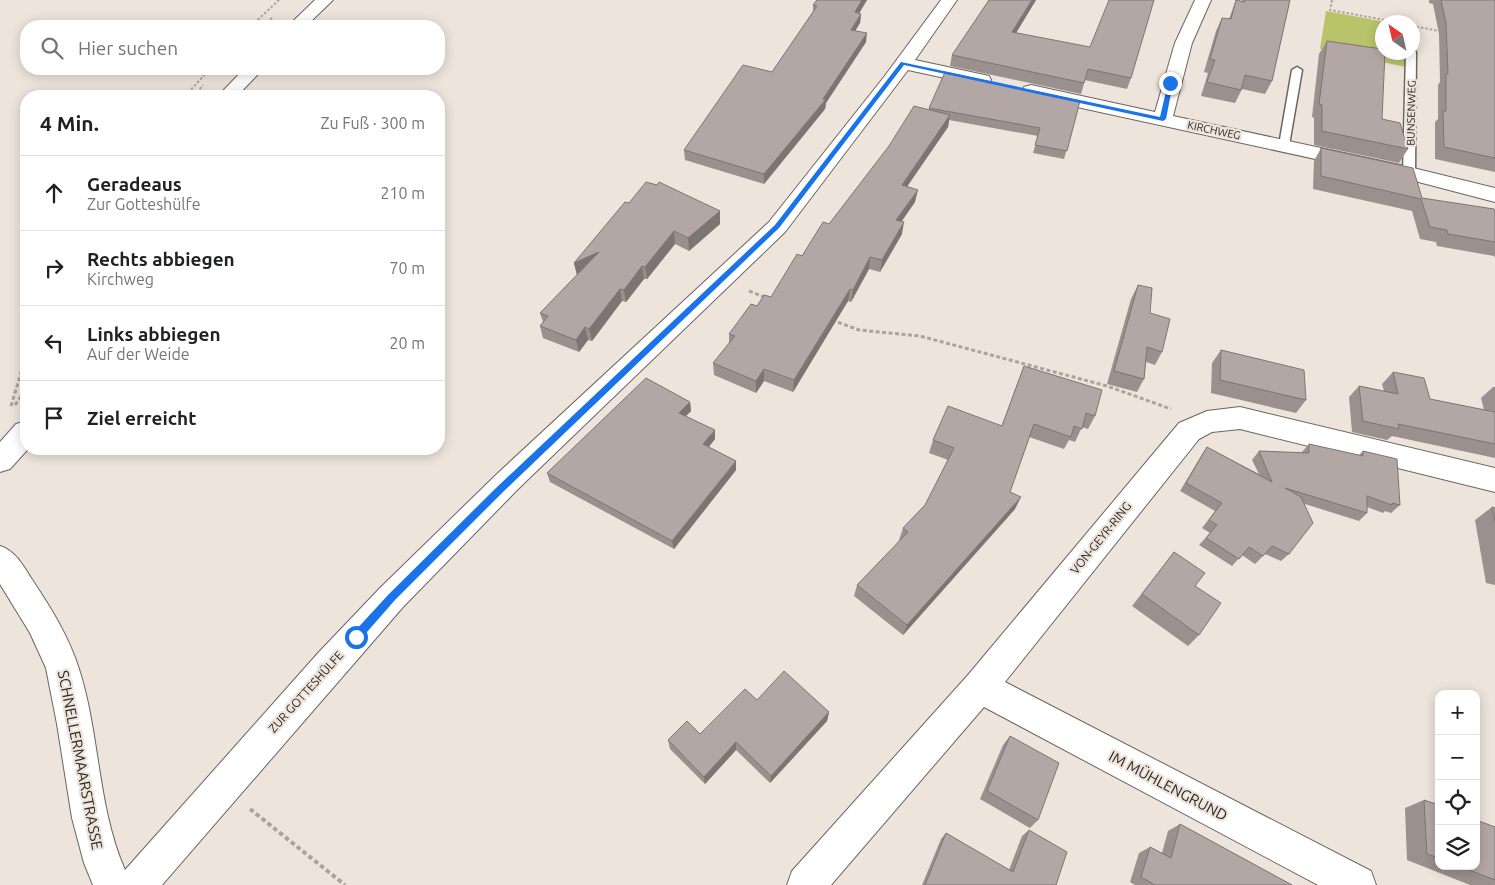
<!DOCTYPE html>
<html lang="de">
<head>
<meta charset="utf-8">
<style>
	:root { --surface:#fff; --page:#f2f2f2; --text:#202124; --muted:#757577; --line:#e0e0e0 }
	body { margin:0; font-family:Ubuntu,sans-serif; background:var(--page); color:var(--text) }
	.controls { position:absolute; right:15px; bottom:15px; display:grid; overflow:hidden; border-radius:10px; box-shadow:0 2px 12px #0003 }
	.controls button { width:45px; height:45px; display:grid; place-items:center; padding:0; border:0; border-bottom:1px solid var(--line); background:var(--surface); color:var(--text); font:25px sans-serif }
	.compass { position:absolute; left:1375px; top:15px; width:45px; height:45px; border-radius:50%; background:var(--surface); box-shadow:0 2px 12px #0003; rotate:326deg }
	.stop { position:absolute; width:15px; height:15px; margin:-11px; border:4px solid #1a73e8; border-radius:50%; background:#fff }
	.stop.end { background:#1a73e8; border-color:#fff; box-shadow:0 1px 5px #0008 }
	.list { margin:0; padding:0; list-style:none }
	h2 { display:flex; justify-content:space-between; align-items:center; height:65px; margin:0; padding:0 20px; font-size:21px }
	h2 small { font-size:16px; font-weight:400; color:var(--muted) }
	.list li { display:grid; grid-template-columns:32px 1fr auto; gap:15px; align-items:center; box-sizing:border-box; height:75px; padding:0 20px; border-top:1px solid var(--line) }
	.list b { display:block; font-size:19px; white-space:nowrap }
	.list p { margin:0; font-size:16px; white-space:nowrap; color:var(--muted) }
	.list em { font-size:16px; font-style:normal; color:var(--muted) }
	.icon { flex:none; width:28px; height:28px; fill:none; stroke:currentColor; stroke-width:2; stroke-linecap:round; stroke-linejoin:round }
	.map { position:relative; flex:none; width:1495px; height:885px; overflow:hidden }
	.search { position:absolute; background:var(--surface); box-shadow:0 2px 12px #0003; left:20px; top:20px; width:425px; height:55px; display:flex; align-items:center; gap:12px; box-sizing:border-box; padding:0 18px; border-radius:20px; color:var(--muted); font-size:19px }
	.panel { position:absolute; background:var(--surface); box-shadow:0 2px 12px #0003; left:20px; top:90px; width:425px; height:365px; border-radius:20px }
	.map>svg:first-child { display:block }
	.green { fill:#b9c369 }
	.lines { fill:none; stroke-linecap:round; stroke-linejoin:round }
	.service-casing { stroke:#6d655e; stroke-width:3 }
	.minor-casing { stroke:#6d655e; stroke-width:2 }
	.tertiary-casing { stroke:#6d655e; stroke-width:2 }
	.path-far2 { stroke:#aba49d; stroke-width:2; stroke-dasharray:2.5 2; stroke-linecap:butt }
	.path-far1 { stroke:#aba49d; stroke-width:3; stroke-dasharray:4 2.5; stroke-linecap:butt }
	.path { stroke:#aba49d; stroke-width:4; stroke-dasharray:4.5 3; stroke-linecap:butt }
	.service { fill:#fff; fill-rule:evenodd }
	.minor { fill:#fff; fill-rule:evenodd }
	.tertiary { fill:#fff; fill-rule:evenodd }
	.wall { fill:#9a908e }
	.shaded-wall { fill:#7d7574 }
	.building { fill:#b3a7a5; stroke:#7d7574 }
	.route { fill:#1a73e8 }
	.labels { text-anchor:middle; stroke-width:4.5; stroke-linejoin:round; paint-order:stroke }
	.far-street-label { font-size:11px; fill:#2d2926; stroke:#ede4dc }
	.street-label { font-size:12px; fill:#2d2926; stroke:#ede4dc }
	.near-street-label { font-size:15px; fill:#2d2926; stroke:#ede4dc }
</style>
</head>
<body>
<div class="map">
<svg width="1495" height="885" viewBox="0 0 1495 885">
	<rect width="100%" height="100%" fill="#ede4dc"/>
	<path class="green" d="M1326 11 1386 22H1382V52L1406 53V67L1320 49Z"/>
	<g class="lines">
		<defs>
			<path id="service" d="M1412 49 1416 52 1415 173 1409 176 1403 173 1406 52H1412Z
				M1297 67 1302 70 1289 145 1284 148 1279 145 1292 70Z"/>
			<path id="minor" d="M941 0H957L915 60 989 76 991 80 989 84 982 86 908 70 785 232 518 489 403 607 162 885H93L84 863 72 818 57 724 46 668 30 633 0 584V546C16 551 24 567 33 581 51 608 69 637 79 669 100 734 97 806 125 870L319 652 381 587 498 473 769 222 884 77Z
				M1195 0H1211L1192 43 1173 116 1409 167 1495 188V202L1407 179 1031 97 1024 95 1022 91 1024 87 1031 85 1155 112 1175 43Z
				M1240 407 1495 468V492L1240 429 1212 432 1199 439 1005 682 1371 871 1376 885H1318L984 707 831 885H787L792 871 968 675 1179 423 1207 411Z"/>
			<path id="tertiary" d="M315 0H333L306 26H288Z
				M244 69H263L237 96H218Z
				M26 421 28 449 10 469 0 472V442L16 424Z"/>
		</defs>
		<use href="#service" class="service-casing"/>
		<use href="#minor" class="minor-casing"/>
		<use href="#tertiary" class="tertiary-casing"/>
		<path class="path-far2" d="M1332 0 1330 10 1396 22
			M251 26 279 0
			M264 26 272 18
			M1412 26 1440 31
			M185 96 210 69
			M194 96 203 85"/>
		<path class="path-far1" d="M749 291 767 298
			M832 320 859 330 920 336 1107 386 1171 409
			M15 405 26 389
			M11 406 26 356"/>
		<path class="path" d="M250 809 345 885"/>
		<use href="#service" class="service"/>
		<use href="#minor" class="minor"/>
		<use href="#tertiary" class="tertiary"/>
	</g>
	<path class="wall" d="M817 0H867L859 13 861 14 860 23 855 31 866 42 826 103 825 109 764 184 685 160 684 150 772 72 813 12V5Z
		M989 0H1036L1016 33 1131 78 1127 89 1085 80 1081 94 950 66 952 55Z
		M1236 0 1242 1V0H1290L1272 81 1265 94 1242 89 1235 103 1201 96 1208 73 1204 72 1216 31 1222 18 1229 19Z
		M1429 0H1495V172L1435 159V122L1438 119V85L1440 82 1439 34 1433 4 1429 3Z
		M1327 41 1382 119 1408 149 1399 163 1314 145V118L1312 117 1319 54Z
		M1080 101 1064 159 1033 153 1038 136 949 120 948 127 907 186 915 202 902 221V234L880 272 869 269 851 302 848 301 793 392 764 381 756 393 714 375 713 363 729 343V334L757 306 771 297 802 256 929 110V108Z
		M1321 148 1422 198 1495 212V258L1494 256 1437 246 1436 242 1420 239 1412 211 1313 189 1314 161Z
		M629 203 720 211V224L689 251 675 244 647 279H644L626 302 622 301 592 341 588 340 579 352 543 338 540 326 543 322 540 313 578 275H577L574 263Z
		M1138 285 1150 313 1162 352 1155 365 1146 362 1144 379 1137 392 1107 384 1131 299Z
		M1221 350 1306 400 1296 413 1211 393 1212 363Z
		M1024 366 1095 416 1088 429 1082 427 1075 442 1069 440 1064 449 1029 437 1010 492 1015 509 903 635 854 596 857 585 900 541 899 540 903 528 925 505 948 460 929 453 933 440 1002 425Z
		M1393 372 1430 399 1484 410 1481 398 1493 387H1495V458L1392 436 1387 440 1352 432 1349 397 1359 386 1384 391 1382 384Z
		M690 402 691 411 686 416 715 439 709 447 736 461V470L674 549 550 482 547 473Z
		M1309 444 1359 455 1363 451 1400 505 1391 513 1385 511 1383 513 1367 507V513L1359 521 1305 504 1289 554 1281 561 1265 554 1255 564 1242 555 1232 566 1199 545 1210 533 1202 528 1215 511 1180 491 1201 456 1207 447 1259 474 1252 460 1259 451 1301 453Z
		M1492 507 1495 508V585L1486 583 1475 520Z
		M1174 552 1199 635 1188 646 1132 606Z
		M757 700 829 712 827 721 770 783 736 750 705 784 670 749 668 740 700 734Z
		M1010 736 1038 820 1030 828 980 799 1003 745Z
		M1424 800 1439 805V866H1476L1495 827V885H1470L1407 860 1405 808Z
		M1180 824 1292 885H1135L1130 882 1139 853 1150 847 1162 853 1168 831Z
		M1029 830 1056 885H922L941 839 946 833 1009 870 1022 836Z"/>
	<path class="shaded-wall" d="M862 0H867L854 22 855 12Z
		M1032 0H1036L1010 43 1012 32Z
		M861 14 860 23 850 39 851 30Z
		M867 33 866 42 826 103 825 109 764 184V174L823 99Z
		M950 115 948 127 900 197 902 185Z
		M918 190 915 202 894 232 896 220Z
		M720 211V224L689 251 688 238Z
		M904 222 902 234 880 272 882 260Z
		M674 231 675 244 647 279 645 267Z
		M599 252 602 264 577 275 574 263Z
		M870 257 869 269 851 302 853 290Z
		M642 266 644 279 626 302 624 290Z
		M620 289 622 301 592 341 589 329Z
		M850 289 848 301 793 392 794 380Z
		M585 327 588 340 579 352 576 340Z
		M764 369V381L756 393V381Z
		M690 402 691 411 680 422 679 413Z
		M715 430V439L704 452 703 444Z
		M736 461V470L674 549 672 541Z
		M1021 497 1015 509 903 635 907 625Z
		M829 712 827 721 770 783 771 776Z
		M736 742V750L705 784 704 777Z"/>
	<path class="building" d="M817 0H862L855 12 861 14 851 30 867 33 823 99H826L764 174 684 150 743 65 772 72 817 6 813 5Z
		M989 0H1032L1012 32 1090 47 1109 0H1154L1131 78 1088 69 1084 83 952 55Z
		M1236 0 1244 2 1245 0H1290L1272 81 1245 75 1241 90 1207 82 1215 60 1210 59 1222 18 1231 19Z
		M1441 0H1495V158L1444 147 1443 111H1446V74H1448L1446 23Z
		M1327 41 1382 49V52H1385L1382 119 1400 123 1408 149 1322 131V105L1319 104Z
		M945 72 1080 101 1067 151 1035 145 1040 128 929 108Z
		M914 106 950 115 902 185 918 190 896 220 904 222 882 260 870 257 853 290 850 289 794 380 764 369 756 381 713 363 735 336 729 334 751 304 757 306 764 295 771 297 797 254 802 256 823 222 829 224 889 146Z
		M1321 148 1413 168 1422 198 1494 209 1495 212V242L1448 234 1447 230 1430 227 1421 199 1321 176Z
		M646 182 657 185 659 182 720 211 688 238 674 231 645 267 642 266 624 290 620 289 589 329 585 327 576 340 540 326 548 316 540 313 599 252 574 263 625 202 629 203Z
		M1138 285 1152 288 1150 313 1170 319 1162 352 1147 347 1144 379 1114 371Z
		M1221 350 1304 370 1306 400 1220 380Z
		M1024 366 1102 390 1095 416 1086 413 1082 429 1074 426 1071 437 1034 424 1010 492 1021 497 907 625 857 585 908 532 903 528 925 505 954 448 933 440 948 406 1002 426Z
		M1393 372 1424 378 1430 399 1495 412V444L1398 424 1399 429 1363 421 1359 386 1398 394Z
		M646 378 690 402 679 413 715 430 703 444 736 461 672 541 547 473Z
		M1309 444 1363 456V451L1397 459 1400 505 1392 503V505L1367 496V513L1285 488 1301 497 1313 523 1289 554 1272 546 1263 556 1249 547 1239 559 1206 538 1217 525 1209 520 1222 503 1186 483 1207 447 1272 482 1259 451 1309 453Z
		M1492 507 1495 508V521Z
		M1174 552 1205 573 1195 586 1221 603 1199 635 1142 594Z
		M784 671 829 712 771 776 736 742 704 777 668 740 687 721 700 734 745 689 757 700Z
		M1010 736 1059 763 1038 820 987 791Z
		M1424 800 1439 805V858L1427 854Z
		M1476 820 1495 827V880L1459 866H1476Z
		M1180 824 1292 885H1155L1141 877 1150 847 1171 858Z
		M1029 830 1067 852 1056 885H925L946 833 1013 872Z"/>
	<path class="route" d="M901 62 1160 117 1168 83H1173L1166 119 1163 121 904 65 779 228 502 493 395 600 360 640H353V633L389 594 496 488 775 225Z"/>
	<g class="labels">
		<g class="far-street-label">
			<text transform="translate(1411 113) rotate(-89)" y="4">BUNSENWEG</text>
			<text transform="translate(1214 130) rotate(12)" y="4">KIRCHWEG</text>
		</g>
		<g class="street-label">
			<text transform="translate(1101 538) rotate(-51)" y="4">VON-GEYR-RING</text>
			<text transform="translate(306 692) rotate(-48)" y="4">ZUR GOTTESHÜLFE</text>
		</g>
		<g class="near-street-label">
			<text transform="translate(80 760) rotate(79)" y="5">SCHNELLERMAARSTRASSE</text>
			<text transform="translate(1168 786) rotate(28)" y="5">IM MÜHLENGRUND</text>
		</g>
	</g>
</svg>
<div class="controls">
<button>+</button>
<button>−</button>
<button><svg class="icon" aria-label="locate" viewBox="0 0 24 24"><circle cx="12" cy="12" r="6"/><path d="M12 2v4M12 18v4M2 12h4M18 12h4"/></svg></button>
<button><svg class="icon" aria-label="layers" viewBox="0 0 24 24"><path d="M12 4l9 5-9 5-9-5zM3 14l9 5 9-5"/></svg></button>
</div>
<svg class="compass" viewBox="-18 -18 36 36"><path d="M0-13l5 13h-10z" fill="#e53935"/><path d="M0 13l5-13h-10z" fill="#757577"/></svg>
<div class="stop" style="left:356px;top:637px"></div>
<div class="stop end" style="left:1170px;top:83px"></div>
<div class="search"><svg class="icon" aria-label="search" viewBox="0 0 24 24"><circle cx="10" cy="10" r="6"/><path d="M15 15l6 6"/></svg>Hier suchen</div>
<section class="panel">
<h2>4 Min.<small>Zu Fuß · 300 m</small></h2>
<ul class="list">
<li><svg class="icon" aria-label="ahead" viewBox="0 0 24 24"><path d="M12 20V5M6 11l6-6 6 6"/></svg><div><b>Geradeaus</b><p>Zur Gotteshülfe</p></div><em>210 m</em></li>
<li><svg class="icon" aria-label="right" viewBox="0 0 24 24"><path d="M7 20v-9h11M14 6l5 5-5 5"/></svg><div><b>Rechts abbiegen</b><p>Kirchweg</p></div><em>70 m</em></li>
<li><svg class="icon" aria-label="left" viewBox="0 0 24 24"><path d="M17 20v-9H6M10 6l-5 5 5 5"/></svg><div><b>Links abbiegen</b><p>Auf der Weide</p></div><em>20 m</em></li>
<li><svg class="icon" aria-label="arrive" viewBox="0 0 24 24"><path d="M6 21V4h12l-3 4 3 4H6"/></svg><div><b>Ziel erreicht</b></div></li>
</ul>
</section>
</div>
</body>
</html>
